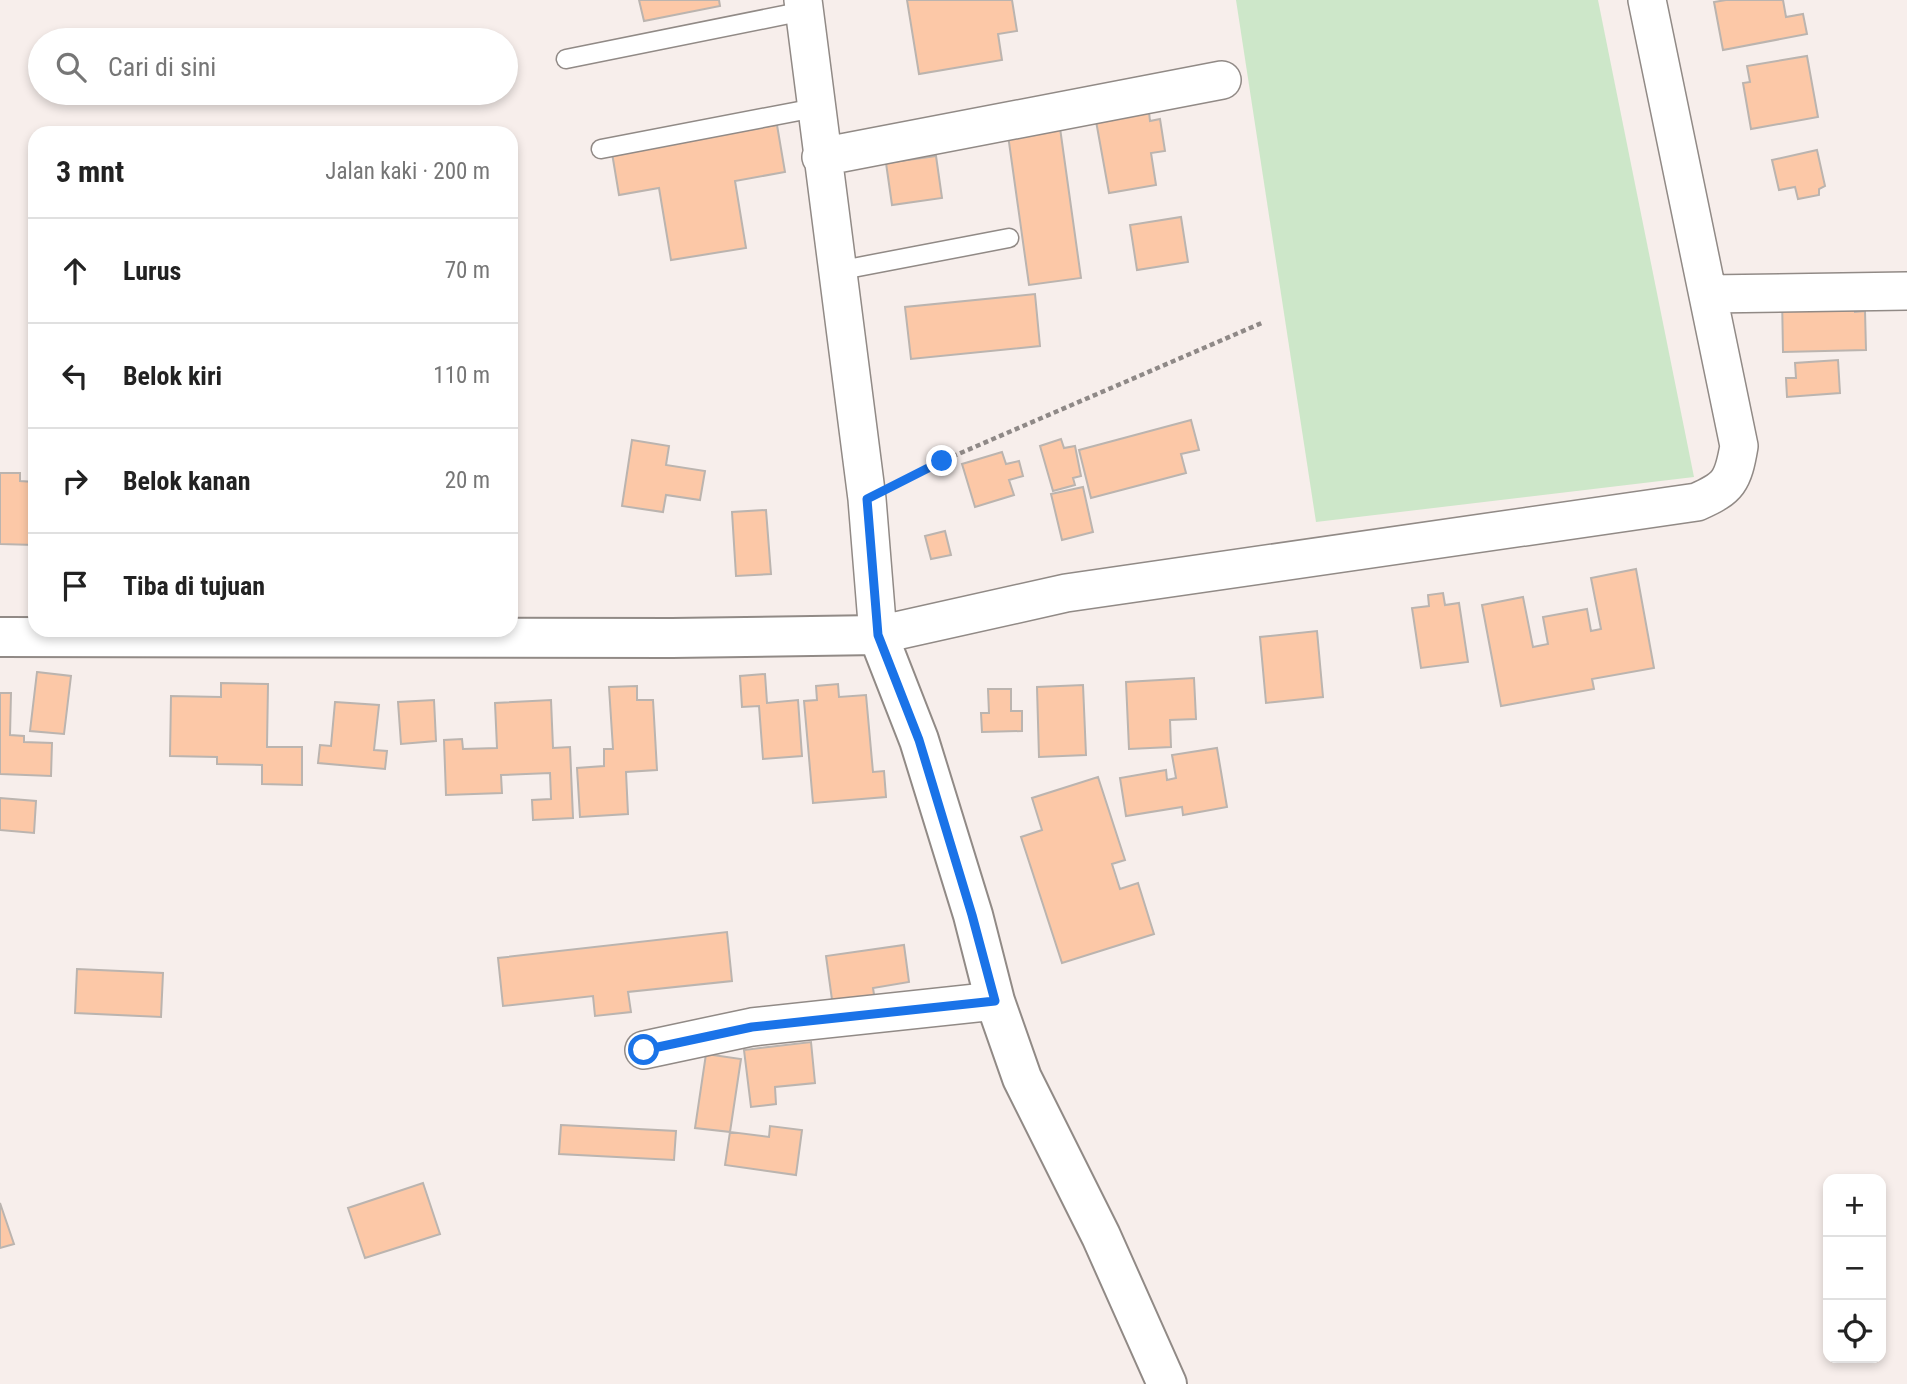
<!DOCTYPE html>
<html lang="id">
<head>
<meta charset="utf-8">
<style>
	:root { --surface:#fff; --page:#f2f2f2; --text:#222; --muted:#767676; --line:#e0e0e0 }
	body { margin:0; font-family:"Roboto Condensed",sans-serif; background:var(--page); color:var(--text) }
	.controls { position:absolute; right:21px; bottom:21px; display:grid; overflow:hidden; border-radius:14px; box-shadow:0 4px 10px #0003 }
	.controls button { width:63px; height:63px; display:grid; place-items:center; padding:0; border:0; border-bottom:2px solid var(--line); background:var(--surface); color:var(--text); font:35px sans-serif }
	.stop { position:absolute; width:21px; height:21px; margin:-16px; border:5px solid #1a73e8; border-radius:50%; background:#fff }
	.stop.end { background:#1a73e8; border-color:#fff; box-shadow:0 2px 7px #0008 }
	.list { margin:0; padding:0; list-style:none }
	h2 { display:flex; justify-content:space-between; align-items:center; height:91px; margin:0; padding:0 28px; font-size:30px }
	h2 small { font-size:23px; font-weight:400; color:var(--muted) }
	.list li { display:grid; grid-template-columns:46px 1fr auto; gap:21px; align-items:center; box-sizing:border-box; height:105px; padding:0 28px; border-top:2px solid var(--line) }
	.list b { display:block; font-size:26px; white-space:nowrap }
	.list em { font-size:23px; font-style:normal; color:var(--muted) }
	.icon { flex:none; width:38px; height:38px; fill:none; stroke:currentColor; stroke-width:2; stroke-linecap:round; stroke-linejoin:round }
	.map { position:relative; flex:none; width:1907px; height:1384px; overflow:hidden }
	.search { position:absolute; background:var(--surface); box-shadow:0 4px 10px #0003; left:28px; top:28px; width:490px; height:77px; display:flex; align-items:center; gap:18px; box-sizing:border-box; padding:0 24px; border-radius:38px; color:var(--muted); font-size:26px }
	.panel { position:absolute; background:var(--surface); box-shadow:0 4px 10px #0003; left:28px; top:126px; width:490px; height:511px; border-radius:21px }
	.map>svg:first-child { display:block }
	.green { fill:#cde7c9 }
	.building { fill:#fcc8a7; stroke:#bbb4af; stroke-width:2 }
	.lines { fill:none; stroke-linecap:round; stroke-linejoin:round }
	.service-casing { stroke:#918a86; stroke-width:21 }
	.minor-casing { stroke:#918a86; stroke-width:40 }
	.tertiary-casing { stroke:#918a86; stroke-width:42 }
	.path { stroke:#8f8987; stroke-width:4.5; stroke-dasharray:5 3.5; stroke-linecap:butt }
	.service { stroke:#fff; stroke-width:18 }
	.minor { stroke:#fff; stroke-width:37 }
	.tertiary { stroke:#fff; stroke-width:38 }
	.route { stroke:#1a73e8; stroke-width:9 }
</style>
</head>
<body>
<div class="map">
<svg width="1907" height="1384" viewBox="0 0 1907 1384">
	<rect width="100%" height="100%" fill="#f7eeeb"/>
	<path class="green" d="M1236 0H1598L1694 477 1316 522Z"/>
	<path class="building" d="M639 0H719L720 6 644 21Z
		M907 0H1012L1017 31 998 34 1002 60 919 74Z
		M1726 0H1783L1786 17 1803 14 1807 34 1723 50 1714 2Z
		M1807 56 1818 117 1751 129 1743 83 1750 82 1747 66Z
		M1149 112 1150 121 1160 119 1165 151 1151 153 1156 185 1109 193 1096 121Z
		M777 125 785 172 735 181 746 248 671 260 659 188 619 195 612 153Z
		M1060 128 1081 278 1029 285 1008 135Z
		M1817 150 1825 186 1819 189V195L1798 199 1795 187 1779 190 1772 160Z
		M936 156 942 198 892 205 886 163Z
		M1181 217 1188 262 1137 270 1130 225Z
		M1035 294 1040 346 911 359 905 307Z
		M1854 294 1855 312 1865 311 1866 350 1783 352 1782 296Z
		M1838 360 1840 393 1787 397 1786 378H1796L1795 363Z
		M1191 420 1199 450 1181 454 1186 473 1091 498 1079 450Z
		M1061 439 1064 448 1075 446 1081 476 1073 478 1075 485 1053 491 1040 446Z
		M632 440 669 446 666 465 705 471 700 500 666 495 663 512 622 506Z
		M1002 452 1006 464 1019 461 1023 476 1009 480 1014 495 975 507 962 464Z
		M0 473H20V481L35 482V545L0 544Z
		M1083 487 1093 532 1062 540 1051 494Z
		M766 510 771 574 736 576 732 512Z
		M945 531 951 555 931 559 925 536Z
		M1636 569 1654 668 1592 679 1594 689 1501 706 1482 605 1523 597 1533 647 1548 644 1543 617 1587 609 1591 631 1601 629 1591 578Z
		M1443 593 1445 605 1459 603 1468 662 1421 668 1412 608 1429 606 1428 595Z
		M1317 631 1323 697 1266 703 1260 637Z
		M37 672 71 676 64 734 30 731Z
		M765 674 767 703 798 700 802 756 763 759 759 706 742 707 740 676Z
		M1194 678 1196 719 1170 720 1171 747 1129 749 1126 682Z
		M221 683 268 684 267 747H302V785L262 784V765L217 764V757L170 756 171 696 221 697Z
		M838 684 839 697 866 695 873 772 884 771 886 797 813 803 804 701 817 700 816 686Z
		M1083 685 1086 755 1039 757 1037 687Z
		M637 686V700H653L657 770 626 772 628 814 580 817 577 768 604 766V749H613L609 687Z
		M988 689H1011V711H1022V731L982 732 981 713H989Z
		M0 693H11L10 735 24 736V742L52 743 51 776 0 774Z
		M434 700 436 741 401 744 398 702Z
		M551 700 553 748 570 747 573 818 533 820 532 800 551 799 550 773 501 775 502 793 446 795 444 740 462 739 463 749 497 748 495 703Z
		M335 702 379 705 374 750 387 751 385 769 318 763 320 745 331 746Z
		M1217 748 1227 807 1183 815 1182 807 1126 816 1120 778 1166 770 1167 780 1176 778 1172 755Z
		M1098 777 1125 860 1112 864 1120 889 1138 883 1154 934 1062 963 1021 837 1042 830 1032 798Z
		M0 798 36 801 34 833 0 830Z
		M727 932 732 981 628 992 631 1012 595 1016 593 996 503 1006 498 958Z
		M904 945 909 982 873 988 875 1001 833 1007 826 956Z
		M77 969 163 973 161 1017 75 1013Z
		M811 1042 815 1083 775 1087 776 1104 751 1107 744 1050Z
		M706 1054 741 1059 730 1132 769 1137 770 1126 802 1130 796 1175 725 1165 730 1132 695 1128Z
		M561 1125 676 1131 674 1160 559 1154Z
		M423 1183 440 1234 365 1258 348 1208Z
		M0 1203 14 1244 0 1248Z"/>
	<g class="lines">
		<defs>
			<path id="service" d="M566 59 804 11
				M601 149 815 108
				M837 271 1009 238"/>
			<path id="minor" d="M803 0 867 499 878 635 1066 593 1697 502C1729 488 1733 481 1739 446L1647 0
				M821 157 1222 80
				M1708 294 1907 291
				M644 1050 752 1027 995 1001"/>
			<path id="tertiary" d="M0 637 672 638 878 635 919 740 973 915 995 1001 1022 1078 1101 1236 1167 1384"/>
		</defs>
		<use href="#service" class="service-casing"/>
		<use href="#minor" class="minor-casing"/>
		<use href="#tertiary" class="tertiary-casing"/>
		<path class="path" d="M899 483 942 461 1264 322"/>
		<use href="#service" class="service"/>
		<use href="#minor" class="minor"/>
		<use href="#tertiary" class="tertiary"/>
	</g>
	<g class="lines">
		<path class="route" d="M644 1050 752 1027 995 1001 972 915 919 740 878 635 867 499 942 461"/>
	</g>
</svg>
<div class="controls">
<button>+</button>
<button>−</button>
<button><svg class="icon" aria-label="locate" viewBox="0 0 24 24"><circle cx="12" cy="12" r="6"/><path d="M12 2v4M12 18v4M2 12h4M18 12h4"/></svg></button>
</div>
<div class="stop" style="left:644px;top:1050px"></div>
<div class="stop end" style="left:942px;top:461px"></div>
<div class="search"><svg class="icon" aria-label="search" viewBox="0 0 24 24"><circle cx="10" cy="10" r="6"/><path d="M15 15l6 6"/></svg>Cari di sini</div>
<section class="panel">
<h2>3 mnt<small>Jalan kaki · 200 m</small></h2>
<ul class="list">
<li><svg class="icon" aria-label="ahead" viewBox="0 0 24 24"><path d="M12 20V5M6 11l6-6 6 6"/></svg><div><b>Lurus</b></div><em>70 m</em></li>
<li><svg class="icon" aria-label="left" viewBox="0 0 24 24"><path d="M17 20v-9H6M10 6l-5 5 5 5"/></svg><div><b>Belok kiri</b></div><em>110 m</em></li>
<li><svg class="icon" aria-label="right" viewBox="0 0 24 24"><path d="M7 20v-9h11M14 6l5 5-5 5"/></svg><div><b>Belok kanan</b></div><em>20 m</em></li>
<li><svg class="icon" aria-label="arrive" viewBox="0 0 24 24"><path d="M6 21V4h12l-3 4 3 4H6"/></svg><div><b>Tiba di tujuan</b></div></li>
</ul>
</section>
</div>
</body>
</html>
